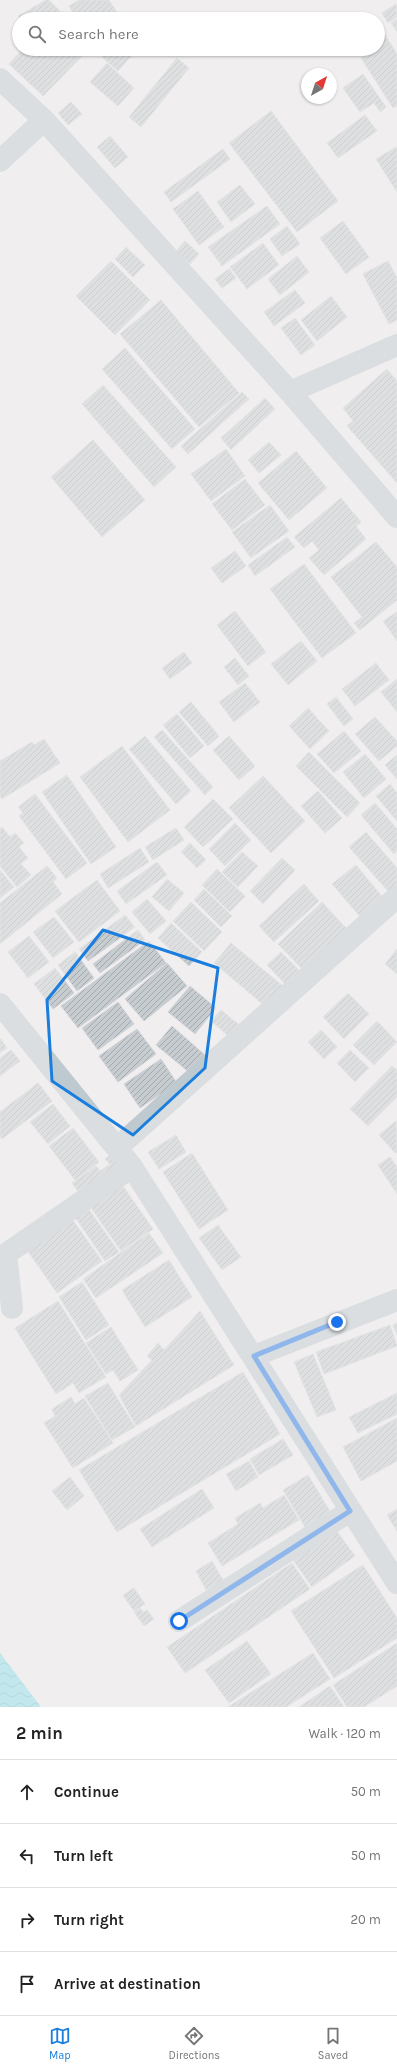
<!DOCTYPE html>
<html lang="en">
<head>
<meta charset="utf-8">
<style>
	:root { --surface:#fff; --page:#f2f2f2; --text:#222; --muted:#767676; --line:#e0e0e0; --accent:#1a7ede }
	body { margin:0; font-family:Karla,sans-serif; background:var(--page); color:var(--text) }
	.compass { position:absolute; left:301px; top:68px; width:36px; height:36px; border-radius:50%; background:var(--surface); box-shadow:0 1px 3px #0004; rotate:39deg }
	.stop { position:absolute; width:12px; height:12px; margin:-9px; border:3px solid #1a73e8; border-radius:50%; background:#fff }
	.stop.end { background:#1a73e8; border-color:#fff; box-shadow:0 1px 4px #0008 }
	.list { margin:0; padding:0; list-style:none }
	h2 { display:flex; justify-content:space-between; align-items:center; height:52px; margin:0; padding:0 16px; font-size:17px }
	h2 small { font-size:13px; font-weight:400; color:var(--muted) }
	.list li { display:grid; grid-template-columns:26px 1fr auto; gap:12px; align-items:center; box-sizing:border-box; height:64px; padding:0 16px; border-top:1px solid var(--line) }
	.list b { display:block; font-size:15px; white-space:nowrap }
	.list em { font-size:13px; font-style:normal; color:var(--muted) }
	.icon { flex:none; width:22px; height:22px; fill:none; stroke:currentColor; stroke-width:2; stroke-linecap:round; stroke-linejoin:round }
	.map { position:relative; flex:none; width:397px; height:1707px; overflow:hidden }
	.search { position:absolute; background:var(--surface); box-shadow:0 1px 3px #0004; left:12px; right:12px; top:12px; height:44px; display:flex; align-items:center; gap:10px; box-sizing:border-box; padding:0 14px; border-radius:22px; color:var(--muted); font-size:15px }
	.sheet { height:308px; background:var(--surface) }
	nav { display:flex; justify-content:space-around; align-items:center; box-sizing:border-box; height:56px; border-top:1px solid var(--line); background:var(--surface); font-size:11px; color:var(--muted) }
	nav a { display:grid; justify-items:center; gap:2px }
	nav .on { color:var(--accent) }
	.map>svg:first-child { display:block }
	.water { fill:url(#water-waves) }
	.building { fill:url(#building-hatch); stroke:#d2d4d9 }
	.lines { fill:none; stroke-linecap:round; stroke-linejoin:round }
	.minor { stroke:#bec9d0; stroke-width:22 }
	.tertiary { stroke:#bec9d0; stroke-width:22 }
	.route { stroke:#1a73e8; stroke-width:5 }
	.marked { fill:none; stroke:#1a7ede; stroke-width:3; stroke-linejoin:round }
</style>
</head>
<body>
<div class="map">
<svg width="397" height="1707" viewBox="0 0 397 1707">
	<defs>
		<pattern id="water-waves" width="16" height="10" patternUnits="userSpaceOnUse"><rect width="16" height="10" fill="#89deeb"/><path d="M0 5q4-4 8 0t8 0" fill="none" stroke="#72b7c1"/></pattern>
		<pattern id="building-hatch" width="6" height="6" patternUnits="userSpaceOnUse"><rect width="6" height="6" fill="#c7ccd0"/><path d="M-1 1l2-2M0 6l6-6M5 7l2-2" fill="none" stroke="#a3a8ac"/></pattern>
	</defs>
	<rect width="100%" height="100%" fill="#f0eeee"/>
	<path class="water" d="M0 1653 41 1707H0Z"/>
	<path class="building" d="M46 0H49L68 19H21L18 16Z
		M79 0H109L121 19H77L69 6Z
		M396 4 397 17 388 23 382 13Z
		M397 19V32L391 23Z
		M384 33 397 54V106L393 108 361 58 373 51 372 49H378V36Z
		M23 49H89L43 96 9 64Z
		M109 49H129L134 53 118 71 102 57Z
		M177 58 189 68 141 127 129 117Z
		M107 63 134 88 118 106 90 82Z
		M363 74 386 107 380 112 374 103 360 112 343 88Z
		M71 102 82 114 68 125 58 113Z
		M271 111 338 201 297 232 229 143Z
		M365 115 377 131 338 158 327 143Z
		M110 136 128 157 115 168 97 147Z
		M396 147 397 149V192L376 159Z
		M223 149 230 159 171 202 164 192Z
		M240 185 255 204 231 222 217 202Z
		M198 191 224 227 199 245 173 209Z
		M267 206 280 224 222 266 208 247Z
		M343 221 369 257 346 274 320 238Z
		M287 226 300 244 282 256 270 239Z
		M185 241 199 254 190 264 176 251Z
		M263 243 279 265 247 289 230 267Z
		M126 247 145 265 133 277 115 259Z
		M297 256 309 272 280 295 268 279Z
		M111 261 150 300 115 335 76 296Z
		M388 261 397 278V320L389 324 363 274Z
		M229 269 236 278 222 288 215 279Z
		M295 290 305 303 274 326 264 312Z
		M331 296 347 317 317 341 301 320Z
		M161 300 239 393 199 427 120 334Z
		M295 318 315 345 301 355 281 328Z
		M125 348 195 429 172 449 102 369Z
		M387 369 397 381V483L347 426 353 421 343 408Z
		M103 385 176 467 154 487 82 404Z
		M242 392 249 399 188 454 181 446Z
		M265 398 275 409 231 450 221 438Z
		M93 440 145 500 102 537 51 477Z
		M269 442 281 455 259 473 248 460Z
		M226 449 245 476 211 501 191 474Z
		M296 451 327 488 289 520 258 483Z
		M245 479 265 505 232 530 212 504Z
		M341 498 361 522 356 526 366 539 324 575 309 558 319 550 312 541 304 548 294 537Z
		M270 505 289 531 251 558 232 532Z
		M287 537 295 547 255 576 248 565Z
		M376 542 397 567V600L360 630 354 623 362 617 331 577Z
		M235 551 246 566 222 583 211 568Z
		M304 564 356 633 322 658 270 589Z
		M235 611 266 652 248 666 217 625Z
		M397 612V641L383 621Z
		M301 641 317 661 288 685 271 664Z
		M184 652 192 663 170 679 162 668Z
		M235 658 249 676 238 685 224 667Z
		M376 663 389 680 355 706 342 689Z
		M397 679V712L381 692Z
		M245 683 260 702 234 722 219 702Z
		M336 697 353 719 344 726 327 704Z
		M191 702 219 736 208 746 179 712Z
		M308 708 329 731 310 749 289 726Z
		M177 714 204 746 190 758 163 725Z
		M375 717 397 741V746L379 761 355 734Z
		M162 730 213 787 205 795 154 737Z
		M344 731 361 751 334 773 317 754Z
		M145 736 191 791 176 804 129 749Z
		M229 736 255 766 239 780 213 750Z
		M44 739 60 763 2 799 0 796V761L32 742 34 745Z
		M122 746 170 810 128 842 80 777Z
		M309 752 360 803 347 817 296 766Z
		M365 754 386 779 364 798 343 772Z
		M397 755V779L385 765Z
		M67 775 116 847 91 864 42 792Z
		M263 776 305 821 271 853 229 808Z
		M390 784 397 793V821L376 796Z
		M318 791 342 818 325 833 301 806Z
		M35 794 87 863 66 879 19 816 23 813 18 807Z
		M213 799 233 819 203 847 184 827Z
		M375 803 397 829V851L394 854 361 815Z
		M235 823 251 840 225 866 209 849Z
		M2 827 10 837 15 833 24 843 19 847 28 858 21 864 31 875 17 887 0 866V829Z
		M176 828 184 840 153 860 145 847Z
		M366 832 397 868V895L394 898 349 847Z
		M190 843 206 860 197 868 181 852Z
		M140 848 149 862 108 888 100 874Z
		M242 852 258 866 238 887 222 872Z
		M282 858 295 870 263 904 250 891Z
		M157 862 167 875 126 904 117 891Z
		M356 865 385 900 362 919 332 884Z
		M47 866 57 878 53 882 62 894 0 944V903Z
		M217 869 245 896 230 912 202 885Z
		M0 870 14 887 0 898Z
		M167 879 184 893 169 911 152 897Z
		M97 880 120 911 79 942 55 911Z
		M304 884 319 901 274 942 259 926Z
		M204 889 232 916 221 927 194 900Z
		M147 899 166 921 150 934 132 912Z
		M191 902 222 932 204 951 173 921Z
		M322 902 347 929 303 970 278 944Z
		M125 915 135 927 88 961 79 949Z
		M54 917 74 942 53 958 33 932Z
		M171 923 202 952 189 966 158 938Z
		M138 930 145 940 100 973 93 964Z
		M29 936 49 962 28 978 8 952Z
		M149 941 166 963 78 1028 61 1006Z
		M231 943 283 986 266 1007 214 963Z
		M397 949V974L385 964Z
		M75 952 94 978 77 991 58 965Z
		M281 952 303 974 289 988 267 965Z
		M167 963 187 986 144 1021 125 999Z
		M55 968 74 993 53 1009 34 984Z
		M190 986 216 1008 195 1034 168 1012Z
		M348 993 369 1014 344 1039 323 1017Z
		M118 1002 134 1024 98 1050 82 1028Z
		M221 1010 243 1028 233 1040 211 1021Z
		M377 1021 397 1042 374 1065 353 1045Z
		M172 1026 205 1055 190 1073 156 1045Z
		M137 1029 156 1054 118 1082 99 1056Z
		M321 1030 337 1047 324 1059 308 1042Z
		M0 1038 7 1048 0 1053Z
		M11 1050 20 1061 0 1076V1058Z
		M350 1050 369 1068 355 1082 337 1063Z
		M161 1059 177 1083 140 1108 124 1084Z
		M392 1066 397 1070V1097L368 1126 350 1109Z
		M38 1083 52 1101 2 1139 0 1137V1112Z
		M53 1104 70 1126 48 1144 30 1122Z
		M396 1121 397 1152 395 1153 379 1135Z
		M73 1128 99 1162 75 1180 49 1146Z
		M176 1135 186 1152 159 1169 148 1152Z
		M192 1153 228 1210 199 1229 163 1172Z
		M110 1155 120 1168 81 1196 72 1183 96 1166 100 1171 110 1164 105 1159Z
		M390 1157 397 1167V1194L378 1165Z
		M121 1183 153 1229 121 1251 89 1205Z
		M88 1208 119 1252 105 1261 75 1217Z
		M72 1219 102 1261 57 1293 27 1250Z
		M218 1225 241 1257 222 1270 199 1238Z
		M149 1233 163 1253 96 1298 83 1279Z
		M169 1260 192 1297 145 1327 122 1290Z
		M82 1282 109 1325 86 1340 59 1297Z
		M58 1301 106 1377 79 1393 73 1383 56 1394 15 1328Z
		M200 1311 234 1365 136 1426 119 1395 152 1360 147 1356 158 1343 164 1350Z
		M397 1323V1335L393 1325Z
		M390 1325 397 1346 324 1374 316 1352Z
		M111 1327 138 1370 120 1381 113 1370 106 1374 86 1343Z
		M313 1354 336 1410 317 1417 294 1362Z
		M243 1372 280 1434 117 1532 79 1470Z
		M108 1383 135 1427 112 1440 85 1396Z
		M397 1393V1414L358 1433 349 1417Z
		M71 1397 75 1404 84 1398 113 1443 73 1468 44 1423 55 1416 52 1409Z
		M397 1418V1461L361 1481 343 1447Z
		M283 1439 293 1455 259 1475 250 1459Z
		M249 1461 258 1477 236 1491 226 1474Z
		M308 1475 330 1511 305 1527 283 1490Z
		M70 1477 84 1496 67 1510 52 1491Z
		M202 1489 214 1508 152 1547 140 1529Z
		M284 1495 299 1520 222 1566 208 1543 238 1524 235 1518 260 1503 263 1508Z
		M397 1509V1531L387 1515Z
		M336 1530 355 1556 312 1587 293 1560Z
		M212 1561 223 1580 206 1590 196 1571Z
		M292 1563 310 1589 185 1673 167 1647Z
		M363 1565 397 1618V1638L334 1678 291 1611Z
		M134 1588 145 1604 134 1611 123 1595Z
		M140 1608 143 1612 147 1610 154 1619 144 1626 134 1612Z
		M247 1641 271 1674 229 1703 205 1670Z
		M397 1643V1686L364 1707H347L333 1685Z
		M313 1653 330 1679 286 1707H228Z
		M330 1686 344 1707H299Z"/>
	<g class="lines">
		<path class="minor" d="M0 79 44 120 290 392 397 517
			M0 161 44 120
			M290 392 397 345
			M117 1148 397 897
			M12 1308 6 1254 132 1167
			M254 1356 397 1300
			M179 1621 350 1511"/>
		<path class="tertiary" d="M0 1004 132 1167 397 1583"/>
	</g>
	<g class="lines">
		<path class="route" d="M179 1621 350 1511 254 1356 337 1322"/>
	</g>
	<path d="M0 0H397V1707H0ZM103 930 218 968 205 1068 133 1135 52 1081 47 1000Z" fill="#f0eeee" fill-opacity=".55" fill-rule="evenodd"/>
	<path class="marked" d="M103 930 218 968 205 1068 133 1135 52 1081 47 1000Z"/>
</svg>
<svg class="compass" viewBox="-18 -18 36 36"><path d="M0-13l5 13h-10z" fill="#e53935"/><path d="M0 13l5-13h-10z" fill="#767676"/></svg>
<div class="stop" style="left:179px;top:1621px"></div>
<div class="stop end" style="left:337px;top:1322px"></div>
<div class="search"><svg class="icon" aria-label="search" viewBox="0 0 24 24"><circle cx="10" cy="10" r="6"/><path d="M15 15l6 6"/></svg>Search here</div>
</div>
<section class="sheet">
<h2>2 min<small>Walk · 120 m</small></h2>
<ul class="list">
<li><svg class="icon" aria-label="ahead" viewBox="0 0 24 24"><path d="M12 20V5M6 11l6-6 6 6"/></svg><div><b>Continue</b></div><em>50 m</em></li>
<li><svg class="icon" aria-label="left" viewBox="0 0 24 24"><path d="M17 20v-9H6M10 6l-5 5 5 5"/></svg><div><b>Turn left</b></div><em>50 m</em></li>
<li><svg class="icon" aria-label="right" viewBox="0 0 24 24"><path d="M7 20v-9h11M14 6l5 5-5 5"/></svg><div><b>Turn right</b></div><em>20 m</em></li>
<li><svg class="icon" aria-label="arrive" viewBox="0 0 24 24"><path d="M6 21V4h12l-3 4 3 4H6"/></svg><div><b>Arrive at destination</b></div></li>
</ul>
</section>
<nav>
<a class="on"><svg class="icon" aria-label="map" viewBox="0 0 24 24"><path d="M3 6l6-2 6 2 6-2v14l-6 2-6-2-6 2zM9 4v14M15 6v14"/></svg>Map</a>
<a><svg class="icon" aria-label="directions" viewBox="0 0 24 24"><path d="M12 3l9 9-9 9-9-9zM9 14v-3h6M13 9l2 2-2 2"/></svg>Directions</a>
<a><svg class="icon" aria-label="saved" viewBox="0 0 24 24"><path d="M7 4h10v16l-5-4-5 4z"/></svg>Saved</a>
</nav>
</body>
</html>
